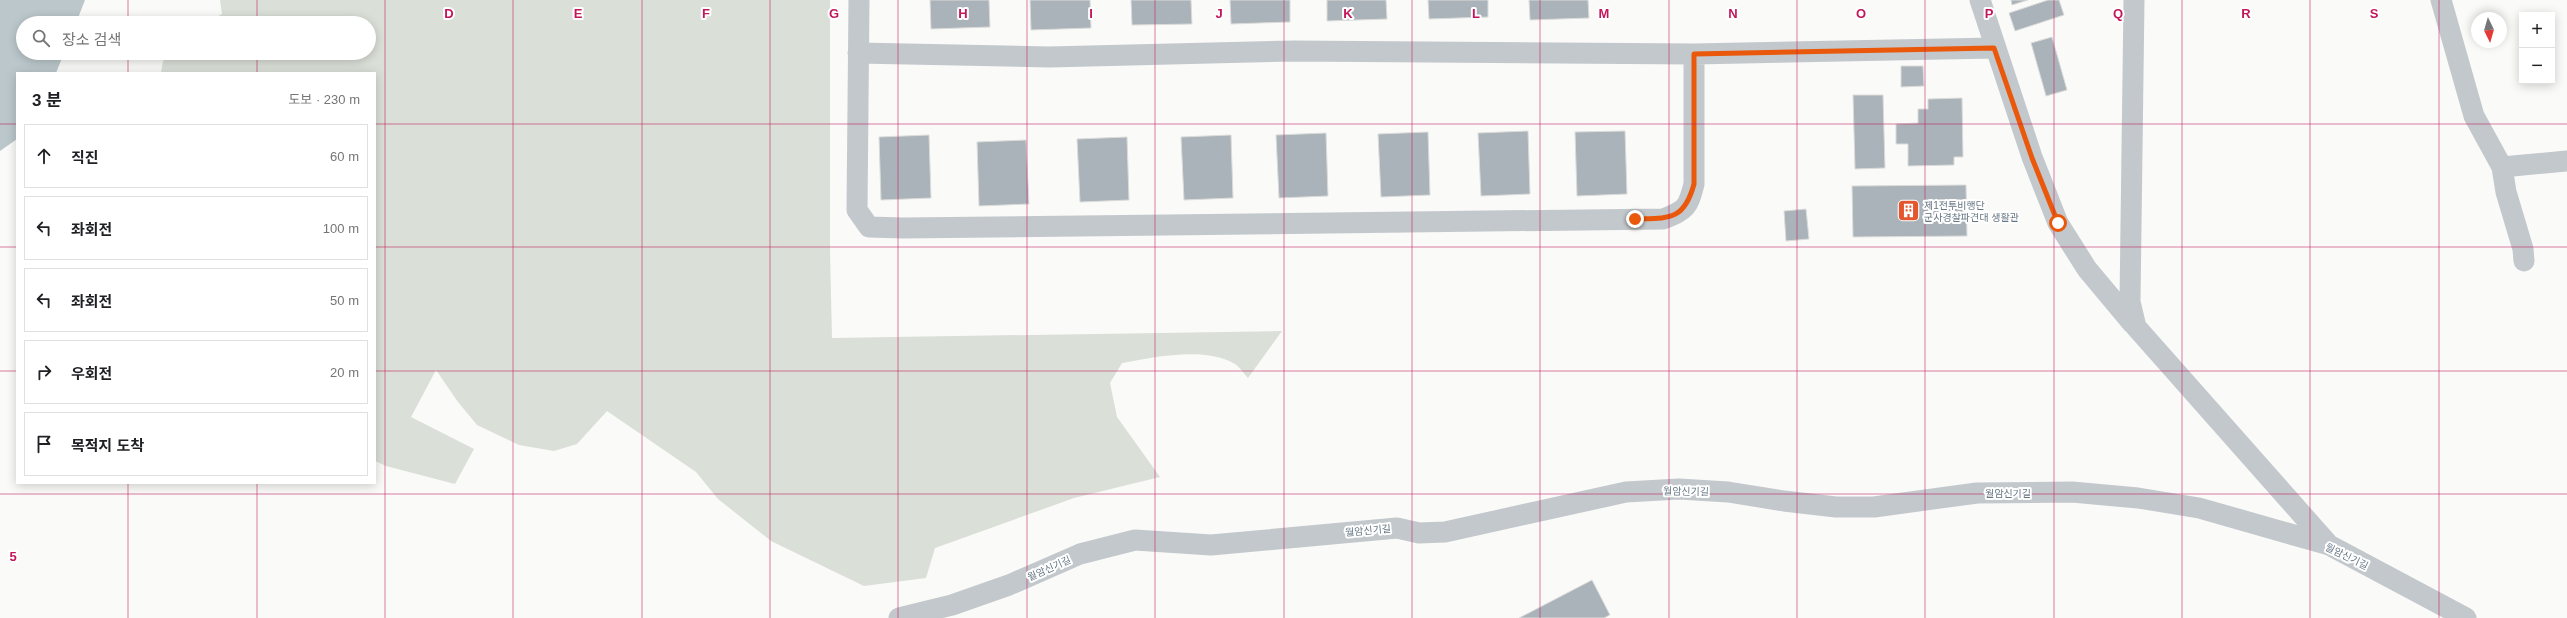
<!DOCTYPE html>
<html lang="ko">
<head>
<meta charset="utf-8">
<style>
	:root { --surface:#fff; --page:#f6f6f6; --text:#202124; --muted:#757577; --line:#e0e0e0 }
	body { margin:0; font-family:Helvetica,"Noto Sans KR",sans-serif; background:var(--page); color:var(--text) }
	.controls { position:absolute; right:12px; top:12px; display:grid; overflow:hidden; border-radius:0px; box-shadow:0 2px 10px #0003 }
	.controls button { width:36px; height:36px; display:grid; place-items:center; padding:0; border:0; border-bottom:1px solid var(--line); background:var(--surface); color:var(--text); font:20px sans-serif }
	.compass { position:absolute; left:2471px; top:12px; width:36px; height:36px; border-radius:50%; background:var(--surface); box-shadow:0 2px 10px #0003; rotate:175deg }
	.stop { position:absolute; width:12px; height:12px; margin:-9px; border:3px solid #ea580c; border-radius:50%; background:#fff }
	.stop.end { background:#ea580c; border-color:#fff; box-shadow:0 1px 4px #0008 }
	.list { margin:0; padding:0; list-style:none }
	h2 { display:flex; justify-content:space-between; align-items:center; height:52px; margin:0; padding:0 16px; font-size:17px }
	h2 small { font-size:13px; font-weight:400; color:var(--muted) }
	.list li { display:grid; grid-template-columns:26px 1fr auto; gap:12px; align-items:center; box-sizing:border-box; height:64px; margin:0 8px 8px; padding:0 8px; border:1px solid var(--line); border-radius:0px }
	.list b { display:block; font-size:15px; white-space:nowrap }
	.list em { font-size:13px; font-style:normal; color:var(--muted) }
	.icon { flex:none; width:22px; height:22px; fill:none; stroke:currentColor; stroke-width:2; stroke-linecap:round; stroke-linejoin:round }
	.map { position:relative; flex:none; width:2567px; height:618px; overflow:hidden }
	.search { position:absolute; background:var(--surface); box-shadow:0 2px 10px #0003; left:16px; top:16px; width:360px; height:44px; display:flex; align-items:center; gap:10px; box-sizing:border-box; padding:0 14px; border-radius:22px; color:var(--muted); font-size:15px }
	.panel { position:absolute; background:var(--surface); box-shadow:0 2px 10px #0003; left:16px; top:72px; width:360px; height:412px; border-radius:0px }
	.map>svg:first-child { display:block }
	.green { fill:#dadfd7 }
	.water { fill:#bbc7cb }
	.building { fill:#aab3b9; stroke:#dcdcda }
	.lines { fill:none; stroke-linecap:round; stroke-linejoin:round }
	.street { stroke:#c3c8cc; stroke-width:21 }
	.route { stroke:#ea580c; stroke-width:5 }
	.grid { fill:none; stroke:#c2185b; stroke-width:1; stroke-opacity:0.55 }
	.labels { text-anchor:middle; stroke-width:4; stroke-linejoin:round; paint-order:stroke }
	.poi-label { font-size:10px; fill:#657683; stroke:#fff; text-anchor:start }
	.street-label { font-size:10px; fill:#657683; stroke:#fff }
	.grid-label { font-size:13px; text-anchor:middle; font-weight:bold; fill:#c2185b; stroke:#fff; stroke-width:4; stroke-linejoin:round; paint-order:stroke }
</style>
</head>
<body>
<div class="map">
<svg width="2567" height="618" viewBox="0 0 2567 618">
	<rect width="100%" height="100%" fill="#fafaf8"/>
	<path class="green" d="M220 0H830V253L832 338 1282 331 1248 378C1244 374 1240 367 1235 364 1206 346 1154 357 1122 363L1110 383 1117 417 1160 477 1074 498 935 548 926 578 864 586 771 541 718 499 696 472 607 411 577 444 554 451 519 445 477 425 458 402 436 370 411 417 474 449 455 484 386 466 375 461V73H161L163 61 177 53H369V23H207L222 14Z"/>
	<path class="water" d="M0 0H85L76 23H23V53H64L56 73H17V139L0 151Z"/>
	<path class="building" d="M930 0H989L990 27 931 29Z
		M1030 0H1090L1091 28 1031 30Z
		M1131 0H1191L1192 24 1132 25Z
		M1230 0H1290V22L1231 24Z
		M1327 0H1386L1387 19 1327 21Z
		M1428 0H1488V17L1429 19Z
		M1529 0H1588L1589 18 1530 20Z
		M2011 0H2028L2012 5Z
		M2048 0H2059L2064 15 2015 31 2009 13Z
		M2052 37 2067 90 2046 96 2031 43Z
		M1901 66H1923L1924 86 1901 87Z
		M1853 95H1883L1885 168 1855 169Z
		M1962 98 1963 157H1954V165L1908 166V144H1896V124L1918 123V109H1928V99Z
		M1528 131 1530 194 1481 196 1478 133Z
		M1625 131 1627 194 1577 196 1575 132Z
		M1428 132 1430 195 1381 197 1378 134Z
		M1326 133 1328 196 1279 198 1276 135Z
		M929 135 931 198 881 200 879 137Z
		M1231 135 1233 198 1184 200 1181 137Z
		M1127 137 1129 200 1080 202 1077 139Z
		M1026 140 1029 204 979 206 977 142Z
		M1966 185 1967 236 1853 237 1852 186Z
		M1806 209 1809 239 1786 241 1784 211Z
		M1592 580 1610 615 1604 618H1519Z"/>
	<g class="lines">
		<path class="street" d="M859 0 857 210 869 227 903 228 1663 219C1686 210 1688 208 1694 184V54
			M1980 0 2032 157 2058 223 2087 269 2133 324
			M2134 0 2130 302 2136 327 2329 545
			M2441 0 2474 116 2502 167 2506 192 2523 249 2524 261
			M858 53 1049 57 1294 51 1694 54 1994 48
			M2502 167 2567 161
			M899 618 952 605 1009 585 1080 554 1135 540 1211 545 1397 528 1419 533 1445 532 1626 492 1679 489 1728 492 1784 501 1836 507H1874L1977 493 2072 492 2138 498 2199 508 2329 545 2466 618"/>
	</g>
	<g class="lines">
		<path class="route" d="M1635 219C1669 218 1684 221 1694 184V54L1994 48 2032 158 2058 223"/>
	</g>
	<path class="grid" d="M128 0V23M257 0V23M385 0V618M513 0V618M642 0V618M770 0V618M898 0V618M1027 0V618M1155 0V618M1284 0V618M1412 0V618M1540 0V618M1669 0V618M1797 0V618M1925 0V618M2054 0V618M2182 0V618M2310 0V618M2439 0V618M128 53V73M257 53V73M0 124H17M375 124H2567M0 247H17M375 247H2567M0 371H17M375 371H2567M128 483V618M257 483V618M0 494H2567"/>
	<defs>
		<symbol id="building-square" viewBox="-11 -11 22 22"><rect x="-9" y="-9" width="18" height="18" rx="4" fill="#e4572e" stroke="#fff"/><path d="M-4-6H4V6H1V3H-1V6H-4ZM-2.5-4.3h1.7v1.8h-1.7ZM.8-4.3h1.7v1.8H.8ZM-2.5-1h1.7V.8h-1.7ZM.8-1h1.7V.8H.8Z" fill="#fff"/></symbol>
	</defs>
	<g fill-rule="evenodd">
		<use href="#building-square" x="1896" y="198" width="25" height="25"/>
	</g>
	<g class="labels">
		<g class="poi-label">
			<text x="1924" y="209">제1전투비행단<tspan x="1924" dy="12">군사경찰파견대 생활관</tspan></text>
		</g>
		<g class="street-label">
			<text transform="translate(1686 491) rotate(1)" y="4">월암신기길</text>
			<text x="2008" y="497">월암신기길</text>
			<text transform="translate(1368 530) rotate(-5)" y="4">월암신기길</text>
			<text transform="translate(2347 556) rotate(26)" y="4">월암신기길</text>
			<text transform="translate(1049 568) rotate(-24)" y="4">월암신기길</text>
		</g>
	</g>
	<g class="grid-label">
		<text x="449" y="18">D</text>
		<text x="578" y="18">E</text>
		<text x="706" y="18">F</text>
		<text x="834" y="18">G</text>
		<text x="963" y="18">H</text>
		<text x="1091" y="18">I</text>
		<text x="1219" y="18">J</text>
		<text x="1348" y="18">K</text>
		<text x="1476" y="18">L</text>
		<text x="1604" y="18">M</text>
		<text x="1733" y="18">N</text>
		<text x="1861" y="18">O</text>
		<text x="1989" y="18">P</text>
		<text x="2118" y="18">Q</text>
		<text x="2246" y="18">R</text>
		<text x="2374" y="18">S</text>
		<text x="13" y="561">5</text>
	</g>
</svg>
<div class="controls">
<button>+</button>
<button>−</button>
</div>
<svg class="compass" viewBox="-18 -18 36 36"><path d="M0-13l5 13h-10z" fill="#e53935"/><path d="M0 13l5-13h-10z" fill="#757577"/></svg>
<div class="stop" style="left:2058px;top:223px"></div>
<div class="stop end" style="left:1635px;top:219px"></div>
<div class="search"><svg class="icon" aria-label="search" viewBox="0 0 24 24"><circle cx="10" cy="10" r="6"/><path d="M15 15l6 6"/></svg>장소 검색</div>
<section class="panel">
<h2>3 분<small>도보 · 230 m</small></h2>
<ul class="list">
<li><svg class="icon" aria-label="ahead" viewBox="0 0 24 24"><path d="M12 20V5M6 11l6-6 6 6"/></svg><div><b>직진</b></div><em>60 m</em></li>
<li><svg class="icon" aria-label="left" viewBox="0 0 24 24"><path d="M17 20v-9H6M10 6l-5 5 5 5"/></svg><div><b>좌회전</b></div><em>100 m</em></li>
<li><svg class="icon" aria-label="left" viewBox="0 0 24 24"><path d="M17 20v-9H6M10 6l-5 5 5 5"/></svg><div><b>좌회전</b></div><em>50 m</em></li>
<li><svg class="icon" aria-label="right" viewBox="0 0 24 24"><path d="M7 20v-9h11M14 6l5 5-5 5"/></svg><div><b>우회전</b></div><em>20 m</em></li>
<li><svg class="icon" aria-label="arrive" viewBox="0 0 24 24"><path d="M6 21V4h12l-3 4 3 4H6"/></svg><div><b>목적지 도착</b></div></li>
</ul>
</section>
</div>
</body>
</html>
